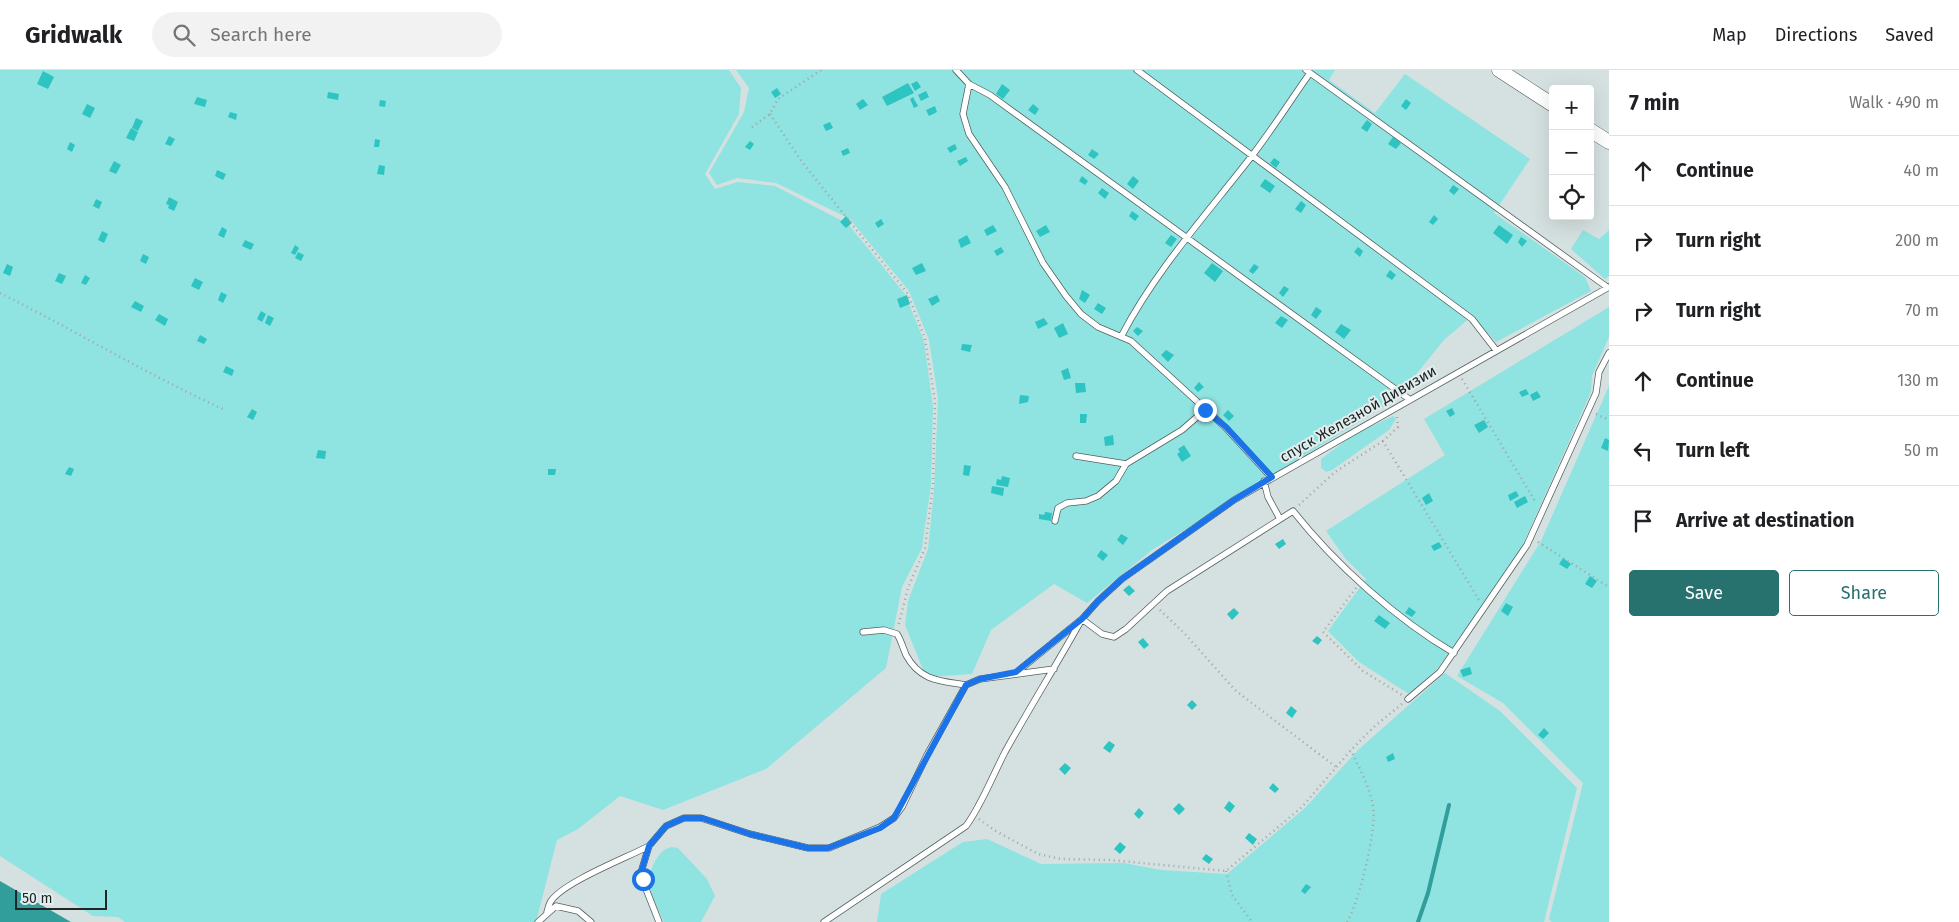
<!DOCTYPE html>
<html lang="en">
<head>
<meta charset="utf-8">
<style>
	:root { --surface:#fff; --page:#f2f2f2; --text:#202124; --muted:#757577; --line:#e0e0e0; --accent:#27716f }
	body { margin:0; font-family:"Fira Sans",sans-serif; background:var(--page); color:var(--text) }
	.controls { position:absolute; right:15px; top:15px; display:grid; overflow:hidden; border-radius:5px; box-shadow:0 5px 20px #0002 }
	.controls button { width:45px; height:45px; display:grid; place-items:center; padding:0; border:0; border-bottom:1px solid var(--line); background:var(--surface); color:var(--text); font:25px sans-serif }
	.scale { position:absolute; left:15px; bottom:12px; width:92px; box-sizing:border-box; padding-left:5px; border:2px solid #212525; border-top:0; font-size:14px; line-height:18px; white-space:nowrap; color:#212525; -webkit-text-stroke:4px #e2eeee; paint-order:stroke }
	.stop { position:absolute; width:15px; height:15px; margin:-11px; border:4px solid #1a73e8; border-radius:50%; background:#fff }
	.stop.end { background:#1a73e8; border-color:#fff; box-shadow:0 1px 5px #0008 }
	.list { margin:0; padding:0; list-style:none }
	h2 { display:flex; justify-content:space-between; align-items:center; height:65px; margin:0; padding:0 20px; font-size:21px }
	h2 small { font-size:16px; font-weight:400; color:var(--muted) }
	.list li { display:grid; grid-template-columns:32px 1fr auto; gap:15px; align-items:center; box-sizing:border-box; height:70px; padding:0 20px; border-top:1px solid var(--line) }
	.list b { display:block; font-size:19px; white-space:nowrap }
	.list em { font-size:16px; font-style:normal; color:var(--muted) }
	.actions { display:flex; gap:10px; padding:15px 20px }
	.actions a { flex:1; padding:11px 0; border:1px solid var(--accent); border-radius:5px; text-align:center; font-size:18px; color:var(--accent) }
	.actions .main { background:var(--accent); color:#fff }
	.icon { flex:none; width:28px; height:28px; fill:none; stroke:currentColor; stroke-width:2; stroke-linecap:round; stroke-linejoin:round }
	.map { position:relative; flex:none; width:1609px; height:852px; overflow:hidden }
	header { display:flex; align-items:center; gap:30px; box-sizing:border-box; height:70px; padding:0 25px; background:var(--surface); border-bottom:1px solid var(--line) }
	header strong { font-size:24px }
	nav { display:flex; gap:28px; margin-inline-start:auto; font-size:18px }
	.search { width:350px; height:45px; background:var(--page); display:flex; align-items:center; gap:12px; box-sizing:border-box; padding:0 18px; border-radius:28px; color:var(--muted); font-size:19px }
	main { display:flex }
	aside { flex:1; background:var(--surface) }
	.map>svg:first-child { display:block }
	.green { fill:#8fe3e0 }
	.water { fill:#329e9b }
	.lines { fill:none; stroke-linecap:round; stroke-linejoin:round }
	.stream { stroke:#329e9b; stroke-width:4 }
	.building { fill:#2ec4c1 }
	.service-casing { stroke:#566060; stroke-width:7 }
	.tertiary-casing { stroke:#566060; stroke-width:15 }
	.path { stroke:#9ca5a5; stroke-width:2.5; stroke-dasharray:1 4; stroke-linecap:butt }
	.service { stroke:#fff; stroke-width:5.5 }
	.tertiary { stroke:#fff; stroke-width:14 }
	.route { stroke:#1a73e8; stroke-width:6 }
	.labels { text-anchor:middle; stroke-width:4; stroke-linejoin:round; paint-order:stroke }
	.street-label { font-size:15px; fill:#212525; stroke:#e2eeee }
</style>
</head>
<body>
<header>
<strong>Gridwalk</strong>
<div class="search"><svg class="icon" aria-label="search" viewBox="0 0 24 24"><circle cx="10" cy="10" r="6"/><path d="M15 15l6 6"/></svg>Search here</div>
<nav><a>Map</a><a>Directions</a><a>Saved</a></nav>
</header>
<main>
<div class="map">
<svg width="1609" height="852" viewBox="0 0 1609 852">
	<rect width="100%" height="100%" fill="#d5e1e0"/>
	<path class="green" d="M0 0H729L741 18 739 44 705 104 715 119 738 112 775 116 848 154 905 224 924 271 933 337 931 415 922 478 902 517 886 598 766 699 663 740 620 726 578 759 557 770 536 852H125L118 847 93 846 0 786Z
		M736 0H1335L1329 10 1375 43 1405 4 1530 89 1494 143 1585 207 1591 221 1496 272 1472 246 1444 270 1396 329 1152 480 1087 533 1054 514 991 560 972 604 926 607 905 555 908 531 928 479 934 420 938 329 929 270 909 221 850 149 776 113 737 108 717 115 709 103 744 42 749 18Z
		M1583 160 1599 169 1609 160V206L1605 209 1571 179Z
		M1609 237V267L1592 306 1591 322 1521 479 1438 598 1409 624 1359 592 1328 561 1366 509 1345 488 1326 461 1445 385 1424 349Z
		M1609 316V852H1552L1549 849 1583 713 1503 633 1457 606 1541 471Z
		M1393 346 1396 349 1389 360 1332 400 1326 402 1321 398V389L1353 365Z
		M1445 603 1500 641 1577 718 1544 852H877L881 824 963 772 987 769 1041 794 1124 793 1161 800 1227 804 1305 738 1358 680Z
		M672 777 678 778 707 809 715 826 701 852H664C653 828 641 813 657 788 661 782 664 779 672 777Z"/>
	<path class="water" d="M0 811 71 852H0Z"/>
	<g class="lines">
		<path class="stream" d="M1418 852 1428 823 1449 735"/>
	</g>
	<path class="building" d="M43 1 54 7 48 19 37 14Z
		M917 11 921 17 915 21 911 14Z
		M908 13 914 23 887 36 882 27Z
		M1002 14 1010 20 1003 29 996 24Z
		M777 18 781 24 775 28 771 22Z
		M926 21 929 27 921 31 918 25Z
		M328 22 339 24 338 30 327 28Z
		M197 27 207 30 205 37 194 34Z
		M913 27 918 36 914 38 910 29Z
		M863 29 868 35 860 40 856 34Z
		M1406 29 1411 33 1406 40 1401 36Z
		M380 30 386 31 385 37 379 36Z
		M87 34 95 38 90 48 82 44Z
		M1033 34 1039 39 1035 45 1028 40Z
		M935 36 937 42 929 46 926 40Z
		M230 42 237 44 236 50 228 47Z
		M136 48 143 51 138 61 132 58Z
		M1367 50 1372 54 1367 62 1361 58Z
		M830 52 833 58 826 61 823 55Z
		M131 58 138 62 134 71 126 68Z
		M169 66 175 69 171 76 165 74Z
		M1393 67 1401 73 1396 79 1388 74Z
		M375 69 380 70 379 77H374Z
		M750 71 754 74 750 80 745 77Z
		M70 72 75 75 72 82 67 79Z
		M955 74 957 79 950 83 947 78Z
		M848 78 850 83 843 86 841 81Z
		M1092 79 1099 84 1094 89 1088 85Z
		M966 87 968 91 960 96 957 91Z
		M1274 88 1280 92 1276 98 1270 93Z
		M114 91 121 95 116 104 109 101Z
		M379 95 385 96 384 105 377 104Z
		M217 100 226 104 223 110 215 106Z
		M1082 106 1088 111 1085 115 1079 111Z
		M1133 106 1139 111 1133 119 1127 114Z
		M1265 109 1275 116 1270 123 1260 116Z
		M1453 115 1459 119 1454 125 1449 121Z
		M1102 118 1109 123 1105 129 1098 123Z
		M169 127 178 132 174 141 168 138 169 135 166 134Z
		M96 129 102 132 99 139 93 136Z
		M1301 131 1306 135 1301 143 1295 139Z
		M1132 141 1139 146 1135 151 1129 146Z
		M1434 145 1438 149 1433 155 1429 152Z
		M846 146 852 153 846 158 840 152Z
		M881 149 884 154 878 158 875 153Z
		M993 155 997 161 987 166 984 160Z
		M1046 155 1050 162 1040 167 1036 161Z
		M1499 155 1513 165 1507 174 1493 163Z
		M222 157 227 160 224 168 218 165Z
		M102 161 108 164 104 173 98 170Z
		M967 165 971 173 961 178 958 170Z
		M1171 165 1177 169 1171 177 1165 173Z
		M1521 167 1527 171 1522 177 1518 172Z
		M245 170 254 174 251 180 242 176Z
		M295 175 299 178 295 185 291 183Z
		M1001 177 1004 182 997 186 994 181Z
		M1358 177 1363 181 1360 187 1354 182Z
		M298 182 304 185 301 191 295 188Z
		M143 184 149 187 146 194 140 191Z
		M922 193 926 201 916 205 912 198Z
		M1212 193 1223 201 1215 212 1204 203Z
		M7 194 13 197 10 206 3 203Z
		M1254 194 1259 197 1253 204 1249 201Z
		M1390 200 1396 205 1392 210 1386 206Z
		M59 203 66 206 62 214 55 211Z
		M85 205 90 208 86 215 81 213Z
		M195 208 203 212 199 220 191 216Z
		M1284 216 1289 219 1283 227 1279 223Z
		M1082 220 1090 225 1085 233 1079 229Z
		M221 222 227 225 223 233 218 230Z
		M907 225 910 234 900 238 897 229Z
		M937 225 940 231 932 236 928 229Z
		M135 231 144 236 141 242 131 237Z
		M1098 233 1106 238 1102 244 1094 239Z
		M1316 237 1322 241 1316 249 1311 245Z
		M261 241 266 244 262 252 257 249Z
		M159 244 168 249 165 256 155 250Z
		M268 245 274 248 270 256 265 253Z
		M1281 246 1288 250 1282 258 1275 253Z
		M1044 248 1048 254 1038 259 1035 252Z
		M1063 253 1068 264 1059 268 1054 258Z
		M1341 254 1351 260 1344 269 1335 262Z
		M1137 257 1143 261 1138 266 1133 261Z
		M200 265 207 269 204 274 197 271Z
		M962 274 972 275 970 282 961 280Z
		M1166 280 1174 285 1168 292 1161 285Z
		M226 296 234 300 232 306 223 302Z
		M1068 298 1071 308 1064 310 1061 301Z
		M1199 312 1204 317 1198 322 1194 318Z
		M1075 313H1085L1086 322 1076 323Z
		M1526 319 1529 324 1522 327 1519 322Z
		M1537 321 1541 327 1533 331 1530 325Z
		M1020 325 1029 326 1028 332 1019 334Z
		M1452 338 1455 344 1450 347 1446 341Z
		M252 339 257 342 253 350 247 347Z
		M1228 340 1234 346 1229 351 1223 345Z
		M1080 344H1087L1086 353H1080Z
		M1484 350 1488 357 1479 363 1474 355Z
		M1113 365 1114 375 1105 376 1104 367Z
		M1605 368 1609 370 1608 381 1601 378Z
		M1184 375 1191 386 1182 392 1177 384 1180 382 1178 379Z
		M318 380 326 381 325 389 316 388Z
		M964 395 971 396 969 406 963 405Z
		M69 397 74 399 71 406 65 404Z
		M548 399H556L555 405H548Z
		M1002 406 1010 408 1008 417 996 415 997 409 1001 410Z
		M992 416 1004 418 1003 426 991 423Z
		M1516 421 1519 426 1510 431 1508 425Z
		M1429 423 1433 431 1426 435 1422 428Z
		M1525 426 1528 432 1517 438 1514 432Z
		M1045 442 1052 443 1051 451 1039 449V444L1044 445Z
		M1121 464 1128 468 1123 475 1117 470Z
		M1283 469 1286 474 1279 479 1275 474Z
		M1439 472 1442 477 1434 481 1431 476Z
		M1101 480 1108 485 1103 491 1097 486Z
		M1563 488 1571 494 1567 499 1559 494Z
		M1590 506 1597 511 1592 518 1585 514Z
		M1129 515 1135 521 1129 526 1123 520Z
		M1506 533 1513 537 1508 546 1501 541Z
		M1409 537 1416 542 1412 547 1405 543Z
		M1234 538 1239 543 1232 550 1227 544Z
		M1379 545 1390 553 1385 559 1374 551Z
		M1317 566 1322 570 1318 575 1312 571Z
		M1143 568 1149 575 1144 579 1138 572Z
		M1470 597 1472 604 1463 607 1460 600Z
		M1192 630 1197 635 1192 640 1187 635Z
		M1291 636 1297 641 1292 648 1286 643Z
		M1544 658 1549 663 1543 669 1538 665Z
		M1109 671 1115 675 1110 683 1103 678Z
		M1393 683 1395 689 1388 692 1386 687Z
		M1065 693 1071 698 1065 705 1059 699Z
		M1273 713 1279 719 1275 723 1269 718Z
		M1229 731 1235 736 1230 743 1224 738Z
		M1179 733 1185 739 1179 745 1173 739Z
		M1139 738 1144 743 1139 749 1134 744Z
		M1249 763 1257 769 1253 775 1245 768Z
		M1120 772 1126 777 1120 784 1114 779Z
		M1206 784 1213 789 1209 794 1202 789Z
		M1306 814 1311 817 1305 824 1301 821Z"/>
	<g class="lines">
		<defs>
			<path id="service" d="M956 0 969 14 990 25 1409 329
				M1137 0 1472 249 1496 280
				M1306 0 1607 217
				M969 14 963 44 969 64 1005 117 1043 193 1066 226 1081 244 1098 257 1131 271 1225 357 1271 407
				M1122 265C1156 200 1206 145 1251 87 1272 60 1290 31 1310 3
				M1076 386 1126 394
				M1264 411 1268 427 1280 449
				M1055 451 1058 438 1067 433 1086 431 1098 426 1116 411 1126 394 1182 360 1205 340
				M863 562 884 560 897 564C901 570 903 578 906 585 920 611 940 611 966 615
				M1018 601 1082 549 1102 564 1114 567 1126 559 1167 521 1293 441C1335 494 1396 549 1454 583
				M1408 629 1440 602 1527 475 1596 323 1599 302 1609 283
				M547 842C548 839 549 834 551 831 564 812 626 788 649 776
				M538 852 556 836 578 841 591 852
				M659 852 646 819 642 799 649 776 666 756 684 748H701L750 764 808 778H829L880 757 894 748 902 737 927 685 966 615 980 609 1054 599
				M824 852 966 756C981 736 993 705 1005 682 1030 637 1057 594 1082 549L1098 531 1122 509 1234 430 1609 217"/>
			<path id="tertiary" d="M1499 0 1553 35
				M1590 60 1609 72"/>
		</defs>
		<use href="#service" class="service-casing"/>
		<use href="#tertiary" class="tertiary-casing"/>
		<path class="path" d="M770 44 802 92 908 224 925 269 935 331 933 415 925 478 908 518 898 557
			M752 57 770 44 778 29 821 0
			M0 223C76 261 148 305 225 340
			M1462 309 1536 433
			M1596 344 1609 350
			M1397 347 1398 357 1383 371 1479 530
			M1299 435 1335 402 1383 371
			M1538 472 1609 517
			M1356 518 1323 562 1363 601 1402 625
			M1160 540 1185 564 1236 621 1336 697
			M979 749 994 760 1038 784 1061 789 1110 790 1226 801 1302 737 1351 680 1375 656 1403 633
			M1226 801 1232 825 1252 852
			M1347 852C1359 833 1377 759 1373 737 1370 717 1359 698 1351 680"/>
		<use href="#service" class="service"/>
		<use href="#tertiary" class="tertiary"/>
	</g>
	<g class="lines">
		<path class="route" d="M643 809 642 799 649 776 666 756 684 748H702L750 764 808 778H828L880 758 894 748 966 615 980 609 1016 602 1082 549 1098 531 1122 509 1234 430 1272 407 1226 357 1205 340"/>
	</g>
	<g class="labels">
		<g class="street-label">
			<text transform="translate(1358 344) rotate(-30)" y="5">спуск Железной Дивизии</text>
		</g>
	</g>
</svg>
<div class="controls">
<button>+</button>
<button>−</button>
<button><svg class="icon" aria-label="locate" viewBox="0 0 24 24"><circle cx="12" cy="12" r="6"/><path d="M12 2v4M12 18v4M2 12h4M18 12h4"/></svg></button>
</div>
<div class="scale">50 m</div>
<div class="stop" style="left:643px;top:809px"></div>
<div class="stop end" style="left:1205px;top:340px"></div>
</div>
<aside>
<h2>7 min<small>Walk · 490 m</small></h2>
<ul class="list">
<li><svg class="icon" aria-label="ahead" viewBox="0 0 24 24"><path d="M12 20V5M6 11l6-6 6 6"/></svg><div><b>Continue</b></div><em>40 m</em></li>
<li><svg class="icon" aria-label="right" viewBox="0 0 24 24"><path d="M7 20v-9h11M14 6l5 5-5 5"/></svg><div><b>Turn right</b></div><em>200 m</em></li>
<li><svg class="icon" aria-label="right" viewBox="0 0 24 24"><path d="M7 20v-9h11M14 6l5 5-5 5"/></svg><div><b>Turn right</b></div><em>70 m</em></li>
<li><svg class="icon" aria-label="ahead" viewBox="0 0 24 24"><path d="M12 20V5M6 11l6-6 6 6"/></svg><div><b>Continue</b></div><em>130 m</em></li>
<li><svg class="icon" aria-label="left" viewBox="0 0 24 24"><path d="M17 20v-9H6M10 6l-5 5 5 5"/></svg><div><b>Turn left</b></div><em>50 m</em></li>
<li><svg class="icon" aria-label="arrive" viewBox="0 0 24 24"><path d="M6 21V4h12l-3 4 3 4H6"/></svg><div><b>Arrive at destination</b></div></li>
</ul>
<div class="actions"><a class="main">Save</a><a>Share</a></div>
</aside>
</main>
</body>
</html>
